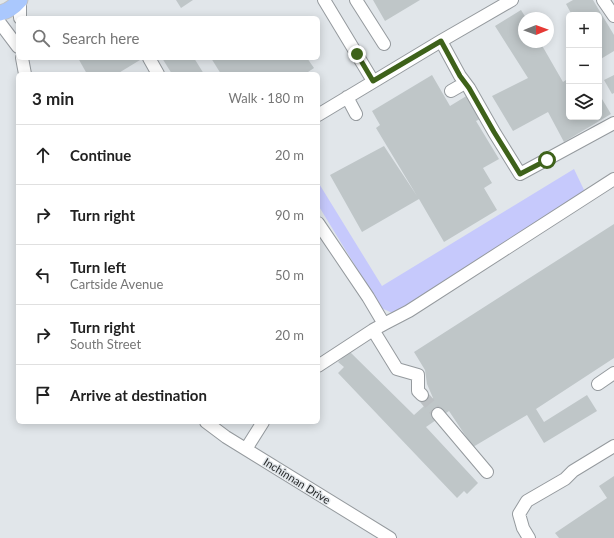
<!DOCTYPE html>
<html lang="en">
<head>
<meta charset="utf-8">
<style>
	:root { --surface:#fff; --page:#f2f2f2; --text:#222; --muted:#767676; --line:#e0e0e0 }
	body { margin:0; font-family:Lato,sans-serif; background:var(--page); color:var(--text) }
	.controls { position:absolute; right:12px; top:12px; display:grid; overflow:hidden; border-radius:6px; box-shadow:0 2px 10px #0003 }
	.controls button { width:36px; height:36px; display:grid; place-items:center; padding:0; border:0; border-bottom:1px solid var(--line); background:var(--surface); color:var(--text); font:20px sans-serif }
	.compass { position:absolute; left:518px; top:12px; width:36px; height:36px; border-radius:50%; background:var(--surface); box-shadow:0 2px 10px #0003; rotate:89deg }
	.stop { position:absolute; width:12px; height:12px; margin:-9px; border:3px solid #3e621a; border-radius:50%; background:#fff }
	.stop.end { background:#3e621a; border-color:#fff; box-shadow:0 1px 4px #0008 }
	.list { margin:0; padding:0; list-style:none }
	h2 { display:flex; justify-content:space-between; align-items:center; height:52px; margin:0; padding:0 16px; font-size:17px }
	h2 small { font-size:13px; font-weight:400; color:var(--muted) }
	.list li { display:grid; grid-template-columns:26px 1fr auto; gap:12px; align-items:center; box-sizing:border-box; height:60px; padding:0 16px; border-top:1px solid var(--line) }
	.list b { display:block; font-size:15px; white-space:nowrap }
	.list p { margin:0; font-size:13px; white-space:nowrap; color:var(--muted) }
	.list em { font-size:13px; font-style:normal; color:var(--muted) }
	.icon { flex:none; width:22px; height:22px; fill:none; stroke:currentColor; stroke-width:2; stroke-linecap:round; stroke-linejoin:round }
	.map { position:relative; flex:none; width:614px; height:538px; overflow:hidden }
	.search { position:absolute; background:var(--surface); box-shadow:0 2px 10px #0003; left:16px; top:16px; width:304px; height:44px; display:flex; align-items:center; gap:10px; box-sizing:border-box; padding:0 14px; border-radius:6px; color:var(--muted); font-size:15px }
	.panel { position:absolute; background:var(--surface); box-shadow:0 2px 10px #0003; left:16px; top:72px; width:304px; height:352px; border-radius:6px }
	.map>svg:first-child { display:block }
	.green { fill:#c6c9fc }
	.building { fill:#bfc6c8 }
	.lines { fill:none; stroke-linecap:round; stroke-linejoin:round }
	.minor-tunnel { stroke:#bcc0c3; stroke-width:12; stroke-dasharray:12 6; stroke-linecap:butt }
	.minor-casing { stroke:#959a9e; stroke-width:14 }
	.major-casing { stroke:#c2c3c3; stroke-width:17 }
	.minor { stroke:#fff; stroke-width:12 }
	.major { stroke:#aac8fd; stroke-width:15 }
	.route { stroke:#3e621a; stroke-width:5 }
	.labels { text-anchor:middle; stroke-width:3; stroke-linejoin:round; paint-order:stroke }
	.street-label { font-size:11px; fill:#262829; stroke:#e1e6ea }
</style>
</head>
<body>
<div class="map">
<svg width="614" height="538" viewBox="0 0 614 538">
	<rect width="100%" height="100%" fill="#e1e6ea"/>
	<path class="green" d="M574 169 585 192 395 314 381 308 318 205V182L382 286Z"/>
	<path class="building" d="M176 0H193L181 8Z
		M373 0H420L385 21Z
		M573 0H593L614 35V51L599 60V15H572L566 4Z
		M521 10 526 18H524V42H540L563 82 569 78V117H599V94L611 114 564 142 548 112 513 131 492 96 528 78 495 26Z
		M78 58H139L140 60 117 74H87Z
		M162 58H194L204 74H172Z
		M211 58H307L314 68 305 74H221Z
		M432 75 450 106 468 95 482 118 476 121 499 159 483 168 492 183 484 188 497 210 444 242 419 199 362 232 330 175 384 146 417 196 376 128 380 125 372 111Z
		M614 75V93L612 94 604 80Z
		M614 224V358L536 409 544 422 587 395 597 411 544 443 527 415 473 447 449 411 426 427 478 483 467 494 464 491 457 498 338 373 344 367 338 362 349 351 414 415 433 398 427 384 425 370 414 352Z
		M614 476V538H559L555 533 607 498 599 486Z"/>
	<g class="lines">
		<path class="minor-tunnel" d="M422 395 438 414"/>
		<defs>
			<path id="minor" d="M324 0 373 81
				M356 0 384 44
				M603 0 614 16
				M20 18V0
				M0 23 18 47
				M441 41 460 76 469 88 494 132 520 174 614 123
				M22 58 25 74
				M149 58 158 74
				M451 91 465 83
				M347 97 356 114
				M318 115 441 41 512 0
				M318 223 368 297 384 324 373 330 318 366
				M384 324 409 311 614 179
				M373 330 397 369 418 375V391L422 395
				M598 384 614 373
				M438 414 487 472
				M206 422 226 437 390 538
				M246 449 263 422
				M529 538 523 528 519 514 527 501 565 479 573 471 614 446"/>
			<path id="major" d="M0 13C9 11 14 7 20 0"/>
		</defs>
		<use href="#minor" class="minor-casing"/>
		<use href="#major" class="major-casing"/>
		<use href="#minor" class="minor"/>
		<use href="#major" class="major"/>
	</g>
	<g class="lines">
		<path class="route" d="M357 54 373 81 441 41 460 76 469 88 494 132 520 174 547 160"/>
	</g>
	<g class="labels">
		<g class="street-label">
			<text transform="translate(297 481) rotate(32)" y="4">Inchinnan Drive</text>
		</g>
	</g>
</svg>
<div class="controls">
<button>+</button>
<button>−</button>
<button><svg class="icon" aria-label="layers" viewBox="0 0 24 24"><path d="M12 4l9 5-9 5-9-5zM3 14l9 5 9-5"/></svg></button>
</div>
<svg class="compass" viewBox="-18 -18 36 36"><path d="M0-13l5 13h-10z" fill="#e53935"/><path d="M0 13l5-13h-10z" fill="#767676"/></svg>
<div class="stop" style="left:547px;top:160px"></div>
<div class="stop end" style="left:357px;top:54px"></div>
<div class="search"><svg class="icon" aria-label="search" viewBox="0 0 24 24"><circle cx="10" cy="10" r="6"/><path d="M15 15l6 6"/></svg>Search here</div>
<section class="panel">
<h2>3 min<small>Walk · 180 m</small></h2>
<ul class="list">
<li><svg class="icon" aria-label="ahead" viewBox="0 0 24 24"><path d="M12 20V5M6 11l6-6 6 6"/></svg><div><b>Continue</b></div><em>20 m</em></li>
<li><svg class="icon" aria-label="right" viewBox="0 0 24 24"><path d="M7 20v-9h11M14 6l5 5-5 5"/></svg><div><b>Turn right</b></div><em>90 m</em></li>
<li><svg class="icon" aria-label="left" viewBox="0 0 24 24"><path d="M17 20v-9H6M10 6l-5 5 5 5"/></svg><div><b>Turn left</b><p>Cartside Avenue</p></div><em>50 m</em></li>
<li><svg class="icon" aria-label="right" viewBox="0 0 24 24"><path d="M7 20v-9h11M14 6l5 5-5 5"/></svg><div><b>Turn right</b><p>South Street</p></div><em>20 m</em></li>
<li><svg class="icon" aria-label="arrive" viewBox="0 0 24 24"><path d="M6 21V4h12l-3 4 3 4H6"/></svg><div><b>Arrive at destination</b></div></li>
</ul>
</section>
</div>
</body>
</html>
